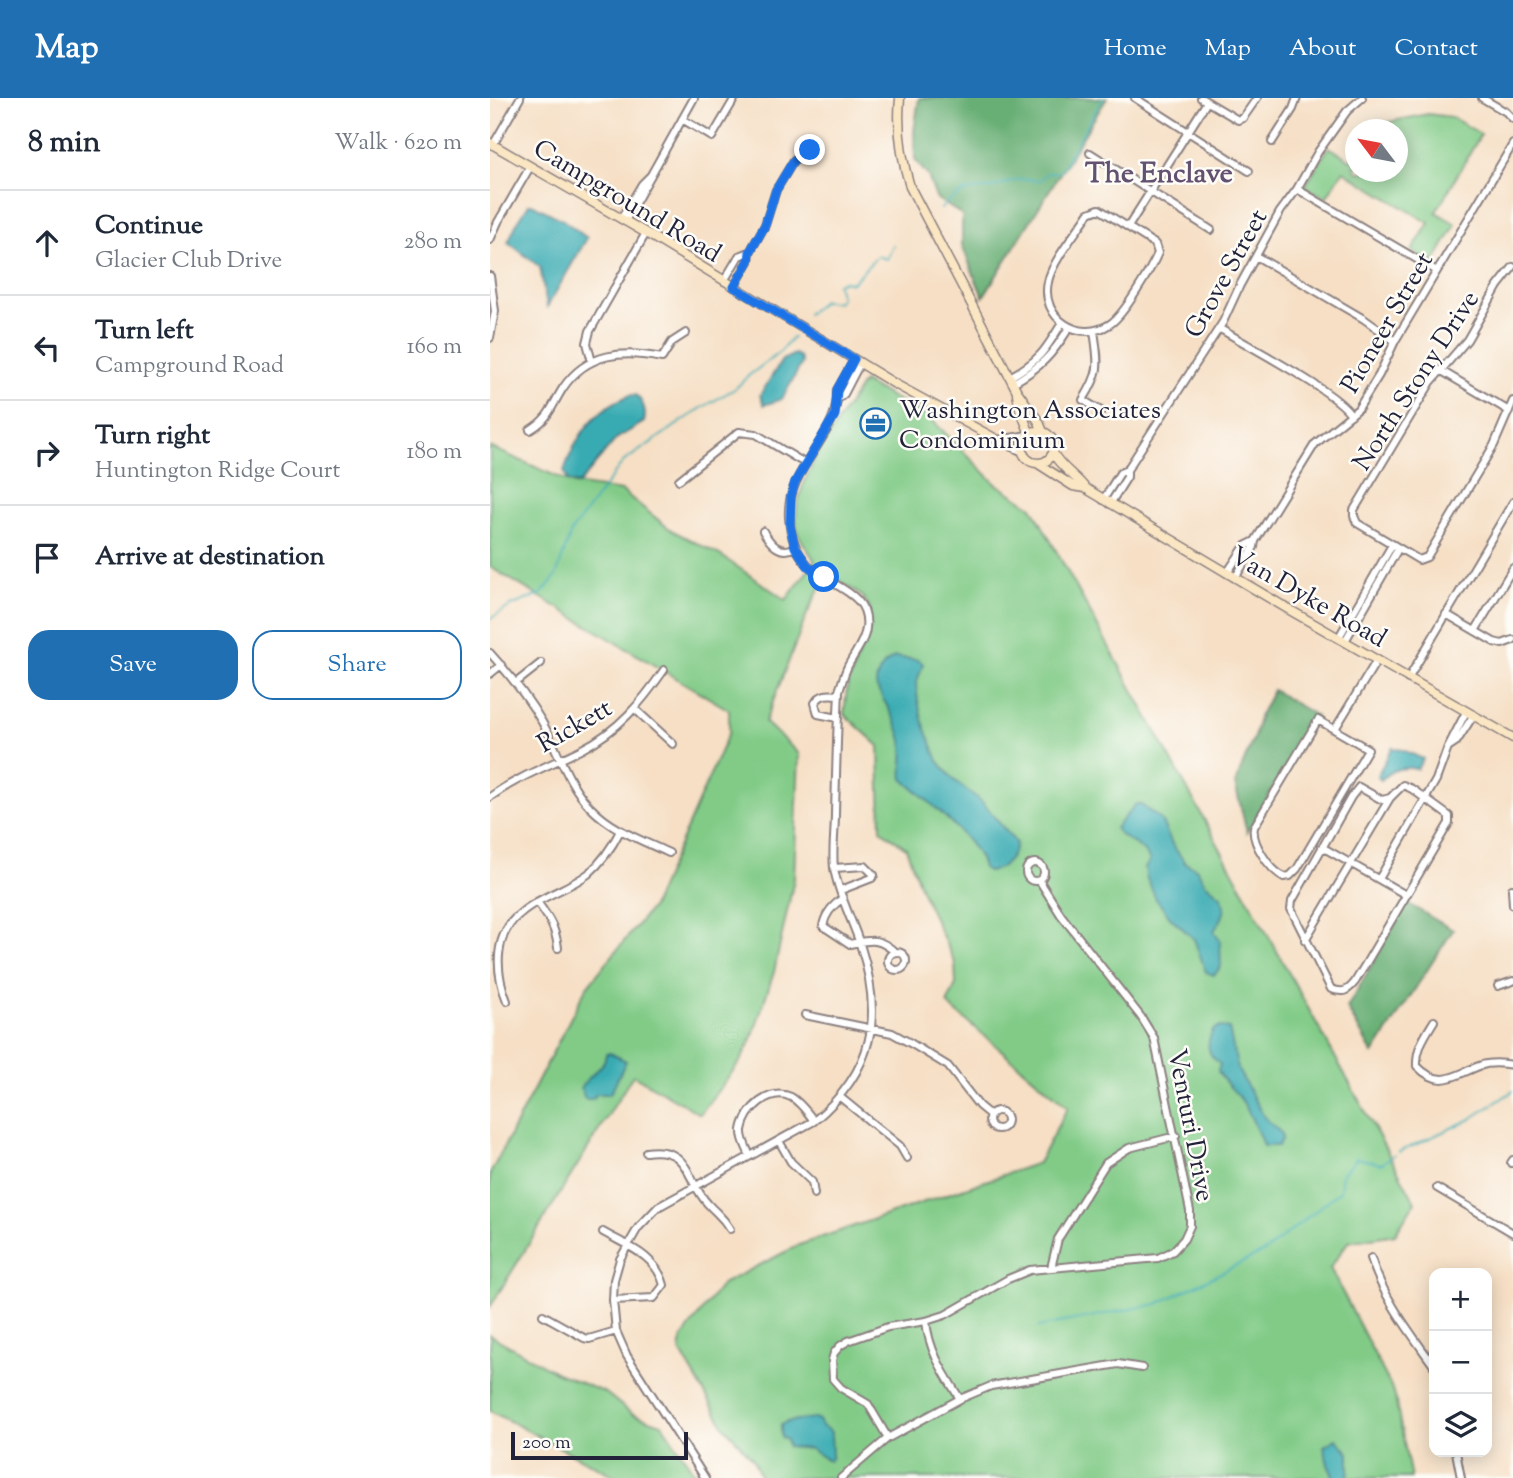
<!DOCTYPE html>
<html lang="en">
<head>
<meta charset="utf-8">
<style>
	:root { --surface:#fff; --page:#f2f2f3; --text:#1f2937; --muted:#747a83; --line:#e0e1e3; --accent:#1f6fb2 }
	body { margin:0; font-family:"Sorts Mill Goudy",serif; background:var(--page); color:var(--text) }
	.controls { position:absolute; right:21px; bottom:21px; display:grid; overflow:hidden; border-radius:14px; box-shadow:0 4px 18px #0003 }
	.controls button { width:63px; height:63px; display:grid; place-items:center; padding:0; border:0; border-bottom:2px solid var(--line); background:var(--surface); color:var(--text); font:35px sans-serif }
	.compass { position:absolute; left:855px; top:21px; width:63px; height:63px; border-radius:50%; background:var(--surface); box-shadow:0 4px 18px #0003; rotate:302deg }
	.scale { position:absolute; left:21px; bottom:18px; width:177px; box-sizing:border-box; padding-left:7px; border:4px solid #22223b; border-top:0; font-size:19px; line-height:24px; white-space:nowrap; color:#22223b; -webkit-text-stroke:5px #fdfcf7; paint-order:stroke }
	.stop { position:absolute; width:21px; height:21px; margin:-16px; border:5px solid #1a73e8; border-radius:50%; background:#fff }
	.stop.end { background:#1a73e8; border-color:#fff; box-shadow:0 2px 7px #0008 }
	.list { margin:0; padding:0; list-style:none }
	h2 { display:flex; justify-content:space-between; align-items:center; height:91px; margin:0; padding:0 28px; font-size:30px }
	h2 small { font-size:23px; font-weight:400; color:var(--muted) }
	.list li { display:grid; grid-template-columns:46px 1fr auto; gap:21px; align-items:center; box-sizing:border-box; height:105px; padding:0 28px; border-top:2px solid var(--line) }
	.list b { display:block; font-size:26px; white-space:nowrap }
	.list p { margin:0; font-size:23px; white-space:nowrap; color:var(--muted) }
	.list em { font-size:23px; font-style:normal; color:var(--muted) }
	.actions { display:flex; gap:14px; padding:21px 28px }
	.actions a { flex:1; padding:16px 0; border:2px solid var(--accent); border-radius:21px; text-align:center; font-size:24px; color:var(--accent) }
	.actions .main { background:var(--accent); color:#fff }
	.icon { flex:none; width:38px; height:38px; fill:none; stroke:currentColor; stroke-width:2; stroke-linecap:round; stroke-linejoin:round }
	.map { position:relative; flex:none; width:1023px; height:1380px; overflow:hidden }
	header { display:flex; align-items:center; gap:42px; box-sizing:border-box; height:98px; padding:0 35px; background:var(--accent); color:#fff }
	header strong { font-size:33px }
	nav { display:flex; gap:38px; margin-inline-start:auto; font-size:24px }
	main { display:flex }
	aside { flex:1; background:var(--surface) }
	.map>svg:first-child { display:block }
	.green { fill:#81cb87; stroke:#527661; stroke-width:2 }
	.forest { fill:#68af74; stroke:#456858; stroke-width:2 }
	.water { fill:#39abb2; stroke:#2e6676; stroke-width:2 }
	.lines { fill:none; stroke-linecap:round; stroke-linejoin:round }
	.stream { stroke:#39abb2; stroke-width:2 }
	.street-casing { stroke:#8c8080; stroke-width:10 }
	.secondary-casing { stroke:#8c8080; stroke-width:11 }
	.street { stroke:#fff; stroke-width:6 }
	.secondary { stroke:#fbe6c3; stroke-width:8 }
	.route { stroke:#1a73e8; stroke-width:9 }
	.labels { text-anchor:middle; stroke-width:5; stroke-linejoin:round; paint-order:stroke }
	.street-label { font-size:26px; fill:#22223b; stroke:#fdfcf7 }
	.poi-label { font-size:26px; fill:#22223b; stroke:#fdfcf7; text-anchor:start }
	.neighbourhood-label { font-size:28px; font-weight:bold; fill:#635171; stroke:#fdfcf7 }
</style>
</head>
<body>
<header>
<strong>Map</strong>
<nav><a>Home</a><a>Map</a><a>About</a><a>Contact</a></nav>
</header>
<main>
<aside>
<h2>8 min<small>Walk · 620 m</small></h2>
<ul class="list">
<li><svg class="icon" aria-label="ahead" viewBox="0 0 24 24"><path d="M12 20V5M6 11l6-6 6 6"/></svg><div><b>Continue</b><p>Glacier Club Drive</p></div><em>280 m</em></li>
<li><svg class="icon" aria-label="left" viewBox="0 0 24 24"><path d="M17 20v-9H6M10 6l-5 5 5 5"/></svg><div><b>Turn left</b><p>Campground Road</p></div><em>160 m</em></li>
<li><svg class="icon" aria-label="right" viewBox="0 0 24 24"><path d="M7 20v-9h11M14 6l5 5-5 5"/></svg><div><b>Turn right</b><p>Huntington Ridge Court</p></div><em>180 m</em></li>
<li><svg class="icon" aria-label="arrive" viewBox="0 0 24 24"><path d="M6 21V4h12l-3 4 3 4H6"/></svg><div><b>Arrive at destination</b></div></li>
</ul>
<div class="actions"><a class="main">Save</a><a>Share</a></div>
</aside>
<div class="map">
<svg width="1023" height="1380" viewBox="0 0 1023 1380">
	<rect width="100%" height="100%" fill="#fdfcf7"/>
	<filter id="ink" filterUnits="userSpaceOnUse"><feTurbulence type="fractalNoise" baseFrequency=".0143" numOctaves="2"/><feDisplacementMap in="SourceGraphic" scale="14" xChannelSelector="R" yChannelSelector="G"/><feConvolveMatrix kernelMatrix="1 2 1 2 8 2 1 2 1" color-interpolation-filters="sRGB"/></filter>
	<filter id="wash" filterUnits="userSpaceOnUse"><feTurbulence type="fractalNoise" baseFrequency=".00686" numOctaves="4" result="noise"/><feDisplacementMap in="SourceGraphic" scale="28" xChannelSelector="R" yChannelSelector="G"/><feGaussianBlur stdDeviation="1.57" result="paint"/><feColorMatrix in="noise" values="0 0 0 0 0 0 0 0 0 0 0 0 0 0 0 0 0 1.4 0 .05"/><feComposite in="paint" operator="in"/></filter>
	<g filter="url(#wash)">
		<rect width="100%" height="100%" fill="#f6dfc5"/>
		<path class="green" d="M938 16 961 19 991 36 946 114 966 126 943 166 922 153 939 125 853 73 836 100 815 88 839 49 861 62 865 56 866 74H908V32L887 31 899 24Z
			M373 284 438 318 505 385 542 409 925 1104 905 1136 858 1144 840 1170 904 1294 921 1380H271L263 1361 234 1328 190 1253 192 1240 232 1186 309 1147 548 1065 578 1009 457 906 466 886 465 865 433 796 416 750 391 732 389 648 354 616 357 590 379 528V509L373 499 347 481 329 491 317 516 275 624 309 656 304 781 284 874 262 940 250 964 210 1016 143 977 0 1209V1076L96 890 162 809 239 634V612L0 469V349L84 386 132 393 181 432 230 457 296 502 325 463C320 454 311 444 308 435 295 392 351 320 373 284Z
			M0 1237 67 1275 116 1295 142 1316 172 1326 208 1380H128L0 1313Z"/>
		<path class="forest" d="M429 0H617L493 199 472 147V117L446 100 438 78 425 62 424 33Z
			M783 592 826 618 757 734 745 686 765 636 769 619Z
			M917 805 963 832 883 956 857 910Z"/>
		<path class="water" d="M39 106H42L73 122 97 140 57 209 50 169 18 144 27 125Z
			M305 256 310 259 312 265 292 301 274 307 270 297 292 262Z
			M141 297H146C154 305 157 313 154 324L126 341 89 386 78 383 74 373C86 338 105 310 141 297Z
			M405 559 429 562 433 566 426 586 428 603 432 621 448 663 464 682 492 704 526 745C523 761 515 769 499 774L493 770C489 744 434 700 413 681 411 670 415 659 413 648 410 627 396 607 386 588 386 575 394 564 405 559Z
			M902 650 913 652 933 661 927 671C913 668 901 671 891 682L887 678Z
			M646 706H650L671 722 682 746 695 765 706 770 715 785 731 798 735 811 732 820 724 833 730 843 731 869 724 877 716 874 704 841 681 820 666 801 657 781 655 770 660 763C652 744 634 745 625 730Z
			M731 929 739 931 748 972 774 1019 791 1035 792 1041 788 1048H773C770 1038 756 1007 750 1000 743 991 734 985 728 973L730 966C716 957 716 944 724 931Z
			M120 955 136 963 120 996H107L102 1001H95L91 990C98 976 115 971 116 956Z
			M324 1320 329 1322 332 1328 341 1334 342 1359 339 1363 320 1351 298 1349 296 1342 291 1339V1327L296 1324Z
			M846 1341 859 1355V1373L857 1380H844L838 1367 834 1348Z"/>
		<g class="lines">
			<path class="stream" d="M451 111C454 105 471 95 478 93 483 91 489 92 495 91 516 87 524 78 549 83L557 75 570 74 613 0
				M317 216 333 203 347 204 351 200 347 186 354 183 362 185 387 158 397 161 403 148
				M0 521 21 508 51 496 58 488 66 478 81 434 133 364 210 311 246 290 257 279 290 254 303 239
				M909 1054 981 1021 1023 993
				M548 1229 667 1206 776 1153 850 1093 852 1076 867 1060 891 1066 904 1057"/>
		</g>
	</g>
	<g filter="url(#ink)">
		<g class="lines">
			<defs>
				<path id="street" d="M645 0 759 73
					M711 0 748 22 753 20 767 0
					M992 0 1016 14 1023 21
					M192 21 222 39 245 0
					M782 44 803 11 807 0
					M3 47 30 0
					M600 55 721 132
					M161 77 204 0
					M807 91 947 173
					M609 111 665 146 668 155C661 171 634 217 620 226 590 246 550 220 558 184 562 163 587 134 599 115Z
					M131 121 152 86 161 77 135 123
					M638 129 717 4
					M0 142 8 124 40 69
					M766 158 874 221 905 243
					M1023 169 1008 188 977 242 941 284 864 412V418L867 425 929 462 937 459 1004 347 1023 303
					M0 178 5 213 0 240
					M234 183 249 158 260 154
					M244 189 259 163 260 154 275 127 286 92 304 62 320 52
					M729 230C756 247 849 295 861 317
					M604 233C609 267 611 273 593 302L611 313
					M364 262 347 292V302L354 296 370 265
					M102 264 97 245 100 233 156 135
					M950 272 1019 313
					M520 279C549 263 555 253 572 225
					M523 285C551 269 562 257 579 230
					M40 332C60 320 61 309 73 290 97 254 134 252 172 260L182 244 196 235
					M508 342 538 337
					M510 343 533 354
					M189 382 249 334 266 336 316 366
					M613 402 630 375 637 372
					M620 406 637 379V372L733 224 750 187 790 114 807 91 828 54 857 13 872 0
					M273 433C280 445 290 458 305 449
					M737 475 755 448 765 443
					M745 480 764 449 765 443 825 346 868 311 889 277 905 243 1023 46
					M956 516 1004 544 1012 546 1023 542
					M985 533 1023 470
					M849 539 902 447
					M855 543 908 451
					M0 555C20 577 37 598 52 624 68 652 77 685 100 709 122 732 151 742 179 755
					M0 576 11 567
					M918 581 1023 404
					M27 584 51 565
					M145 611 183 646
					M976 614 958 649 967 643 983 618
					M348 620 328 616 325 605C331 595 339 596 349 597
					M828 622 878 651 807 771 800 778 794 779C780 772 761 745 764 729Z
					M845 631 887 562
					M913 687 922 691 959 718V725L865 884C857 894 853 895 841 891L801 811 802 803 861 699 869 689 892 702 900 700Z
					M0 699C29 678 61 667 92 651 129 632 151 605 174 572
					M832 749 916 797
					M536 774a9 9 0 1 1 18 0a9 9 0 1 1-18 0Z
					M344 770 375 768 384 777 382 780 351 792
					M889 781 946 682 958 649
					M1022 791 1023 807
					M353 800C343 807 335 816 333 828L360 846C381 842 388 839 405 854
					M48 805C59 820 66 831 68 850
					M815 842 900 700
					M398 863a9 9 0 1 1 18 0a9 9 0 1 1-18 0Z
					M1008 888 1023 883
					M17 903C5 873 3 836 32 814 51 798 78 791 98 776 112 764 122 749 130 733
					M315 917 402 935 422 946 458 968 489 1008 500 1017
					M944 923C935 938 926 950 927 968 950 992 965 977 989 968 1000 964 1012 965 1023 967
					M350 999 410 1048 417 1060
					M499 1022a9 9 0 1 1 18 0a9 9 0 1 1-18 0Z
					M289 1043 301 1064 322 1084 324 1096
					M156 1054C201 1048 195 1082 218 1106 228 1117 232 1118 240 1131
					M260 1058C257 1050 251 1041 252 1032 255 1011 280 989 301 999 310 1004 318 1015 324 1023
					M1021 1065 1023 1062
					M947 1090 1023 1135
					M113 1134C137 1148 166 1157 174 1187L164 1200 123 1202
					M881 1160C893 1200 920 1234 944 1268
					M561 1170 568 1141 616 1065 639 1050 686 1038
					M53 1217 94 1240 99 1241 126 1233
					M436 1223C439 1254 454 1275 470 1301
					M398 1340 378 1306 351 1290 343 1281 342 1262 344 1255 350 1248 358 1243 398 1229 436 1223 455 1217 518 1181 540 1172 668 1160 683 1153 694 1141 700 1128V1113L664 940 651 919 571 817 549 782
					M966 1354 971 1380
					M215 1380 137 1258 126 1233 123 1202 124 1182 130 1161 148 1130 168 1109 324 1023C384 973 394 919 370 846 362 821 348 796 344 770 342 753 345 734 345 716 346 675 347 634 349 593 352 585 354 576 358 568 364 556 375 543 376 530 381 493 337 488 318 467 305 453 300 437 299 419 296 373 342 344 347 302
					M351 1380 398 1340 470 1301 501 1288 628 1266 652 1270"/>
				<path id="secondary" d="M410 0C407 31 411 59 420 89L527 293 549 324 553 334
					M0 45 156 135 405 286 508 342
					M527 296 530 311 540 336
					M532 349a16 16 0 1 1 32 0a16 16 0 1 1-32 0Z
					M563 355C571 370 585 377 595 390
					M547 365 583 388 595 390 798 511 1023 640"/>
			</defs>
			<use href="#street" class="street-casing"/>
			<use href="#secondary" class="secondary-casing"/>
			<use href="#street" class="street"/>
			<use href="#secondary" class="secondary"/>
		</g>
	</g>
	<g class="lines" filter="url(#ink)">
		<path class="route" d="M320 52 304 62 286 92 275 127 260 154 259 163 244 189 364 261 347 292 345 317 305 384 301 398 300 428 305 449 318 468 334 479"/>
	</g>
	<defs>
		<symbol id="office-ring" viewBox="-11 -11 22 22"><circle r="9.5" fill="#fdfcf7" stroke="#1f6fb2" stroke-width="1.5"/><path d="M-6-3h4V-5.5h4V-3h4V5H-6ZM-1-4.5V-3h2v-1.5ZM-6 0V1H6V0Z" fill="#1f6fb2"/></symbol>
	</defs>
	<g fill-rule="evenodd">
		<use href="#office-ring" x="368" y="308" width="35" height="35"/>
	</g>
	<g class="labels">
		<g class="street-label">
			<text transform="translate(138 102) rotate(31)" y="9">Campground Road</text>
			<text transform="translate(735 175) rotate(-61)" y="9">Grove Street</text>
			<text transform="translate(896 224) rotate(-60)" y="9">Pioneer Street</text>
			<text transform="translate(925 282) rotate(-57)" y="9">North Stony Drive</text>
			<text transform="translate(819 498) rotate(30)" y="9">Van Dyke Road</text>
			<text transform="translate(84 627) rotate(-30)" y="9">Rickett</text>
			<text transform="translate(702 1027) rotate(79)" y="9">Venturi Drive</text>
		</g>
		<g class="poi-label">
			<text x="409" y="320">Washington Associates<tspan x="409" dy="30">Condominium</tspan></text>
		</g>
		<g class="neighbourhood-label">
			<text x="669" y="84">The Enclave</text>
		</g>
	</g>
</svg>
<div class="controls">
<button>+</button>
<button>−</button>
<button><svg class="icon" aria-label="layers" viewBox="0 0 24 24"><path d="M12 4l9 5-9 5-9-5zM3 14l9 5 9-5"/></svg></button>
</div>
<svg class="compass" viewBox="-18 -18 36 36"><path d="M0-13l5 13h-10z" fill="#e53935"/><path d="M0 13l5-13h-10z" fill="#747a83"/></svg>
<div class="scale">200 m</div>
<div class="stop" style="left:334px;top:479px"></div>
<div class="stop end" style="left:320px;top:52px"></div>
</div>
</main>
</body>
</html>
